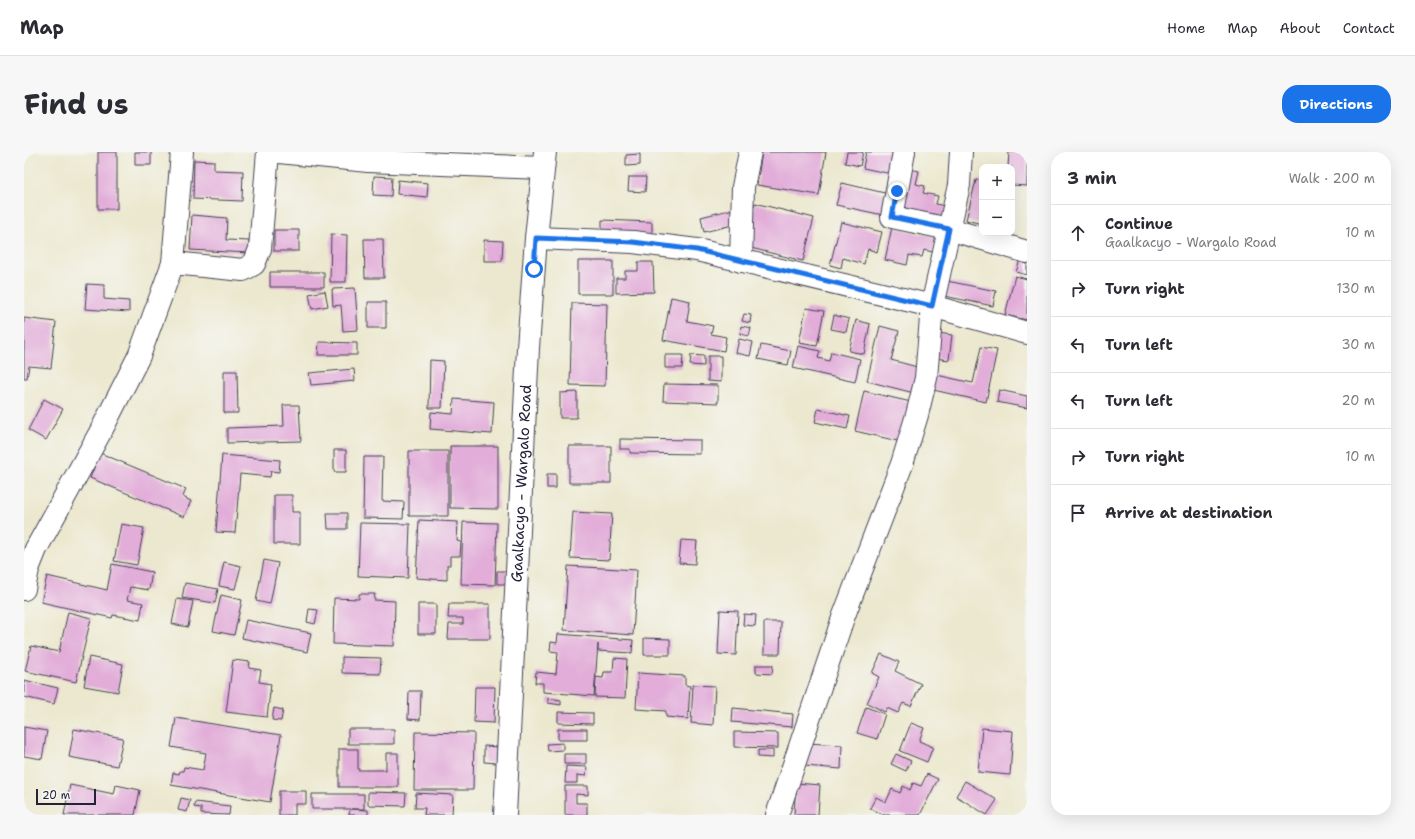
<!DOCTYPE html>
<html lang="en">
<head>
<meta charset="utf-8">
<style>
	:root { --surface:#fff; --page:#f7f7f7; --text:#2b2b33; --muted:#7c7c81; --line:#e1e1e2; --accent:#1a73e8 }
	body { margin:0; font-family:"Shantell Sans",sans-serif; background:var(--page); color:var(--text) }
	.controls { position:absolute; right:12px; top:12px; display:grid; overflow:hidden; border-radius:8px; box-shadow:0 4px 16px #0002 }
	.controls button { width:36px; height:36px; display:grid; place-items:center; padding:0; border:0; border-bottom:1px solid var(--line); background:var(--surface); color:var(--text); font:20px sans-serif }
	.scale { position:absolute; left:12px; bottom:10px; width:60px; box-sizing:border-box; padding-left:4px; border:2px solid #22223b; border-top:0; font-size:11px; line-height:14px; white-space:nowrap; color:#22223b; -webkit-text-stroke:3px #f6f6f2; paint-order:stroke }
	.stop { position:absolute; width:12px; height:12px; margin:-9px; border:3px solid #1a73e8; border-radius:50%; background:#fff }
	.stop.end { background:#1a73e8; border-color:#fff; box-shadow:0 1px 4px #0008 }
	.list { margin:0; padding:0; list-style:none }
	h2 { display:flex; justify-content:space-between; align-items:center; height:52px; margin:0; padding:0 16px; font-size:17px }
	h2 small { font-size:13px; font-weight:400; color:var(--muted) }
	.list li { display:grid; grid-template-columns:26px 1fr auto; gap:12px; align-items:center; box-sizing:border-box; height:56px; padding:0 16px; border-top:1px solid var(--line) }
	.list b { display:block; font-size:15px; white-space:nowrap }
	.list p { margin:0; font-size:13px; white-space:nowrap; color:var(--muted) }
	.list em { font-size:13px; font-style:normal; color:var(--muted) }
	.icon { flex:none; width:22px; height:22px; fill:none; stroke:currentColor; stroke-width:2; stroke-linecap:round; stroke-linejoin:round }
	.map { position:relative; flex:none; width:1003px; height:663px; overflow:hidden; border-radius:16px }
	header { display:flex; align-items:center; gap:24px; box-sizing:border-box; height:56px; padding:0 20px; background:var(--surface); border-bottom:1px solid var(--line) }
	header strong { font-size:19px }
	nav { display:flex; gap:22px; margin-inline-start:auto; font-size:14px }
	.intro { display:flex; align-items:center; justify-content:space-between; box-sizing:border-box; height:96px; padding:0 24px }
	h1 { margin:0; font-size:28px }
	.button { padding:10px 18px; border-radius:16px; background:var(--accent); color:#fff; font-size:14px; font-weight:700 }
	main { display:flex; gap:24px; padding:0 24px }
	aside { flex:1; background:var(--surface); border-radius:16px; box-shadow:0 4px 16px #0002 }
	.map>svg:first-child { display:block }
	.building { fill:#e2add9 }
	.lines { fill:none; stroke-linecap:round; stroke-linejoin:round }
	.minor-casing { stroke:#404051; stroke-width:24 }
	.minor { stroke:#fff; stroke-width:22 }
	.route { stroke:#1a73e8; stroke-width:5 }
	.labels { text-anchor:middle; stroke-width:3.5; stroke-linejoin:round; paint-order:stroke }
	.street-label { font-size:15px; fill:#22223b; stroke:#f6f6f2 }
</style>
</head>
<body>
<header>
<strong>Map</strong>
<nav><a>Home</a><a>Map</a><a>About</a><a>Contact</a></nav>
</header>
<div class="intro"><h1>Find us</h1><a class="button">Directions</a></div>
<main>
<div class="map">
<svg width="1003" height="663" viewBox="0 0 1003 663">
	<rect width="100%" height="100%" fill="#f6f6f2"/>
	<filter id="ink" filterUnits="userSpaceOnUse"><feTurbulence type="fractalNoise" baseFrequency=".025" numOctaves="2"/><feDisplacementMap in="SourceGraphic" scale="8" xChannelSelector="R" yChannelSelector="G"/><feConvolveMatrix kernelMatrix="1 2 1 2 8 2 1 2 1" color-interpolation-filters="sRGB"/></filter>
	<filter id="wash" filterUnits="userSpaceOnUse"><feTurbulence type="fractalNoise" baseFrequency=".012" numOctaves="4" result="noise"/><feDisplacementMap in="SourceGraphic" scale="16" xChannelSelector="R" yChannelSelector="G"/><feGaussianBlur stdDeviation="0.9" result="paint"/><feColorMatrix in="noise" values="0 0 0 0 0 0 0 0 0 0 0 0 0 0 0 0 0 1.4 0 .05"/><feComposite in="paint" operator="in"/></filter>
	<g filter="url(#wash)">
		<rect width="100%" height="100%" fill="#ece8cf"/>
		<g id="blocks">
			<path class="building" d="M74 0H93V57H74Z
				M111 0H127V13H111Z
				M738 0H802L795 43 733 33Z
				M823 0H839L836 14 821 11Z
				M842 0H873L868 22 839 16Z
				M985 0H1003V34L988 33V15H984Z
				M616 2V13L602 14V3Z
				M170 8 190 9V18L219 19 218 49 169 47Z
				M880 16 895 19 892 32 901 34 899 41 914 44 912 52 925 55 918 66 872 56Z
				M350 24 368 25 367 44 349 43Z
				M605 25H622L621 40 604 39Z
				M374 28 404 31 403 45 373 42Z
				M952 28 958 29V72L942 68Z
				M818 31 869 43 864 64 812 53Z
				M731 51 790 66 779 109 719 94Z
				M709 57 713 72 680 80 677 65Z
				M168 63 203 66 202 88 225 89V101L166 98Z
				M578 68 628 70V84L578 82Z
				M817 70 858 80 853 100 844 97 840 112 819 106 817 116 806 113Z
				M868 75 912 85 909 100 900 98 898 105 885 103 883 113 861 108Z
				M250 78H275V99H250Z
				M307 82 323 83 322 130H306Z
				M340 87H359L360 126H341Z
				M460 88 479 89 478 109H460Z
				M996 108 1003 110V123L992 120Z
				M554 109H589V142H554Z
				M614 110H629L630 140 592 141V126H601V119H614Z
				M246 120H300V135H246Z
				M991 124 1003 127V168L981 163Z
				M923 129 972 139 969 154 920 144Z
				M63 132 80 133V147L105 149V160L61 157Z
				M331 136 334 178 319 179 317 153 309 154 308 137Z
				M301 139 304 154 288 157 285 142Z
				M647 145 666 149 663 169 689 174 687 182 702 185 700 199 639 188Z
				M344 150H362V176H344Z
				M548 151 583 152 581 234 546 233Z
				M782 156 800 159 793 194 775 191Z
				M720 162 727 163 726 171 718 169Z
				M810 163 825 167 822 180 807 177Z
				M0 166 32 170 27 216 5 214 3 226H0Z
				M832 168 846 172 840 202 825 199Z
				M717 174 727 176 725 184 716 182Z
				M856 174 875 179 867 208 897 216 890 241 843 229Z
				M914 181 928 183 925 208 911 206Z
				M715 187 729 190 726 204 712 201Z
				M295 190 333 191V203H294Z
				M737 193 767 199 764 213 734 207Z
				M774 194 796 199 794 206 805 209 807 200 836 207 831 230 769 216Z
				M957 195 973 198 962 250 905 237 908 222 949 231Z
				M641 203H659L658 216H641Z
				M667 203 680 204V214L666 213Z
				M684 204H697V230L684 229Z
				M406 208 420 209 418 256H405Z
				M330 217 331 229 287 233 285 221Z
				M200 219H213L214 261H200Z
				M640 232 694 233V251L639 249Z
				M975 238 1003 244V256L973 250Z
				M840 239 887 250 878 290 831 279Z
				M553 240V266H536V241Z
				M20 247 39 257 22 288 4 278Z
				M430 247 470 250 468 282 406 277 407 260 429 262Z
				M259 253H275L277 289 203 291V276L260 274Z
				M794 257 826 264 823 277 791 270Z
				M596 287 676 288V302L606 301V297H596Z
				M426 294H474V357L426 356Z
				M545 294H587V331H545Z
				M310 298H322V320H310Z
				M385 299H424V364H385Z
				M76 301 162 337 159 345 167 349 160 365 66 326Z
				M198 303 256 308 255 320 247 319 246 325 216 322 211 381 192 380Z
				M340 305H359L358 349 380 350 379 367 339 366Z
				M523 322H532V336H523Z
				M250 343H268V360H276V392H250Z
				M549 360 588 362 585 408 546 406Z
				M303 361H323V377H304Z
				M395 368 434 370 433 389 437 390 436 404H426V413H423V428L392 426Z
				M439 370 473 371 471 433 437 432Z
				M336 371 386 372 384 426 334 424Z
				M97 372 120 376 113 413 90 409Z
				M657 388 673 389 671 412 655 411Z
				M240 408 254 411 246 452 232 449Z
				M200 410 217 414 211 437 195 434Z
				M88 412 128 420 125 438 106 435 103 448 119 451 116 468 89 463 88 466 17 450 23 424 83 438Z
				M544 414 613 418 609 483 540 478Z
				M473 419H483V432H473Z
				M161 431 194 437 191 451 158 446Z
				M335 442H351L350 448 371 449 370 494 309 492 310 446 335 447Z
				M197 443 218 448 210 483 189 479Z
				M153 447 169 449 164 475 148 472Z
				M394 452H412V482H394Z
				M425 452H466V487H424L425 472H439V466H424Z
				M285 457 294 458 291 472 283 470Z
				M696 458 714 459 712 503 694 502Z
				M44 460 67 466 52 530 1 519 7 494 35 500Z
				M720 462 732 463 731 474 719 473Z
				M222 468 287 481 283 500 218 486Z
				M740 470H757L756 502H740Z
				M534 482 609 488 608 501 574 499V492L570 544 519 540V531H511L512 520 532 522 534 500 526 499 527 490 533 491Z
				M620 486 646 487V503H620Z
				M857 502 875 510 871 519 897 532 887 554 879 551 874 561 863 556 861 560 843 551 855 525 848 521Z
				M65 505 99 512 94 540 60 534Z
				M318 505 357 506 356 522 318 521Z
				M590 506 603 507 601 546 571 545 572 525 579 526 580 520H589Z
				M209 508 226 510 225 516 237 518 235 530 247 532 243 565 202 560Z
				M732 513H749L748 522 732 521Z
				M614 521 661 524V533L666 534 664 567 642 565V559L612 557Z
				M0 528 34 536 30 552 0 545Z
				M669 533 691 534 689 573 667 571Z
				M451 535H471L470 571 450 570Z
				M385 539H397L396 568 384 567Z
				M524 546 537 548V553L524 551Z
				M842 555 861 562 853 587 833 581Z
				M250 556 259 558 257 569 248 568Z
				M709 556 769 562 768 575 708 570Z
				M534 560 569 561V572L534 571Z
				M152 566 257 583 246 650 147 633 149 621 155 622 156 619H159L160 615 179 618 182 601 147 595Z
				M887 571 900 576 895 589 909 595 903 610 876 599Z
				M0 575 23 579 18 607 0 604Z
				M958 576 989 579 986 623 954 620Z
				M50 577 99 586 93 614 45 605Z
				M324 577H370V592H324Z
				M534 577H563V588H534Z
				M391 580 450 581 449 638H390Z
				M710 580 754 581V596L710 595Z
				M539 591V598L524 599 523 592Z
				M782 591 818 593 817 617 781 614Z
				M460 594 474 595 473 611 460 610Z
				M315 597H334V618H362V601H374V635H315Z
				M734 598H749V606L734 605Z
				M540 602H562V612H540Z
				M872 602 887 609 882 619 867 612Z
				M542 614 563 615 562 624 553 623V631H541Z
				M903 622 914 627 896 663H860L846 656 852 645 862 650 868 637 876 641 879 634 886 638 889 631 897 634Z
				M941 629 973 648 963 663 932 644Z
				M772 631 796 633 794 663H770Z
				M46 633 90 642 92 633 116 638 111 663H40Z
				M541 634H564V643L552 642V651H563V663H541Z
				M255 639H282V652H271V663H255Z
				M344 640 382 641 381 654 344 653Z
				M392 641 429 643 428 663H400L401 656H391Z
				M288 642H340V657H327L344 658V663H325L326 657H288Z
				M157 646 166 648 163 660 154 658Z
				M171 650 206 654 205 663 177 662V656L170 655Z"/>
		</g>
	</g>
	<g filter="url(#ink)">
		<use href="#blocks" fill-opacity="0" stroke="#404051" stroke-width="1"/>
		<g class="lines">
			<defs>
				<g id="minor">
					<path d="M255 0 344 9 519 16"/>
					<path d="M880 0 868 65 925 77 1003 100"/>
					<path d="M512 86 609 90 673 98 908 154 1003 181"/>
					<path d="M717 109 719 35 726 0"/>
					<path d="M149 111 219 118 230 112 236 97 244 0"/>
					<path d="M0 437 4 417 12 397 78 277 115 204 149 111 158 0"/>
					<path id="s1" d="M481 663 504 196 512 86 521 0"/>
					<path d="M753 663 819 466 878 312 893 263 902 226 908 154 935 33 937 0"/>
				</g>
			</defs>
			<use href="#minor" class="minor-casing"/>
			<use href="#minor" class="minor"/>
		</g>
	</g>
	<g class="lines" filter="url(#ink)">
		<path class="route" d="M510 117 512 86 609 90 673 98 908 154 925 77 868 65 873 39"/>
	</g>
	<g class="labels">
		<g class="street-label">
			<text dy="5" stroke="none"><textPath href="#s1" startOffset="332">Gaalkacyo - Wargalo Road</textPath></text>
		</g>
	</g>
</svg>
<div class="controls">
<button>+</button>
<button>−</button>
</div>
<div class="scale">20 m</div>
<div class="stop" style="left:510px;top:117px"></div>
<div class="stop end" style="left:873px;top:39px"></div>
</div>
<aside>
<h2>3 min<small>Walk · 200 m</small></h2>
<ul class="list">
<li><svg class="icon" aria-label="ahead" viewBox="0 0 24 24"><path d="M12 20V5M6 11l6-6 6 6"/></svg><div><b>Continue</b><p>Gaalkacyo - Wargalo Road</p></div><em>10 m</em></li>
<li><svg class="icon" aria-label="right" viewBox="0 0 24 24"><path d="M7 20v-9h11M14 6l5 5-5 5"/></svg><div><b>Turn right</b></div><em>130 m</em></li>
<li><svg class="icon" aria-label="left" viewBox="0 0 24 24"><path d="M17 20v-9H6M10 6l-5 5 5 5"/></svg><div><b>Turn left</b></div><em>30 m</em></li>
<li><svg class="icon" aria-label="left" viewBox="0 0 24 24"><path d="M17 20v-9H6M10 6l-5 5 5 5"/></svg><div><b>Turn left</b></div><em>20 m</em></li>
<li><svg class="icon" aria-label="right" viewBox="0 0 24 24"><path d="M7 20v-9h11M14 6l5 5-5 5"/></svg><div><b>Turn right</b></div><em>10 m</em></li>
<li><svg class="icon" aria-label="arrive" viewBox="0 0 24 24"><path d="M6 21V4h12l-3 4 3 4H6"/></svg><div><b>Arrive at destination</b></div></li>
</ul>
</aside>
</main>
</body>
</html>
